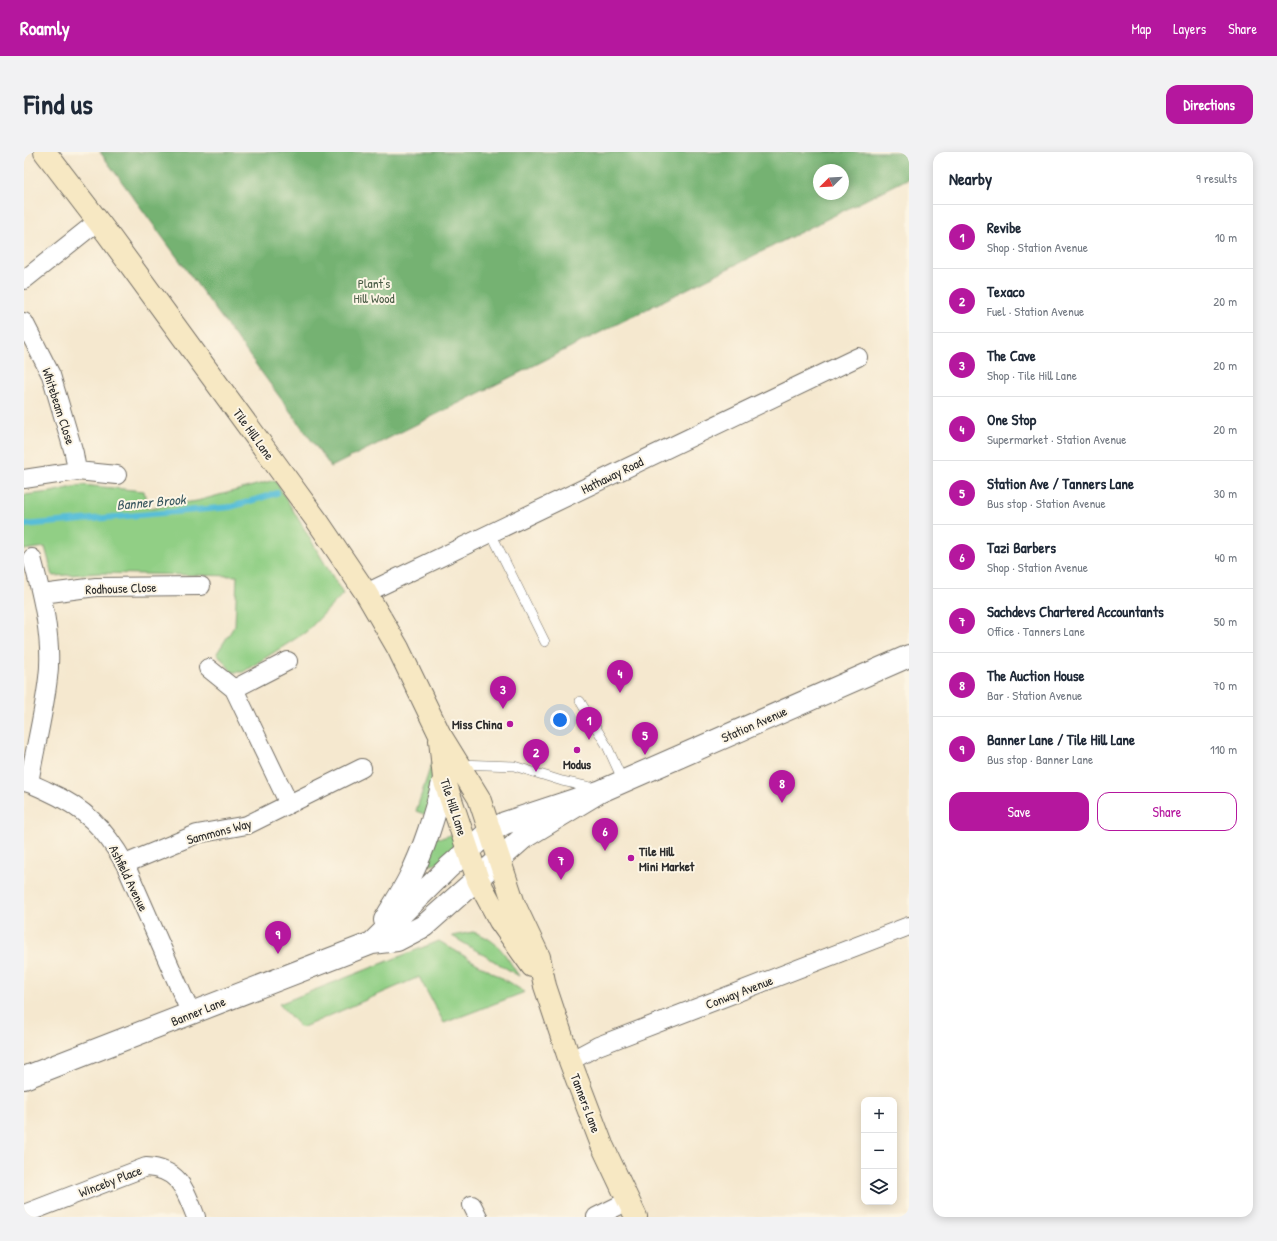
<!DOCTYPE html>
<html lang="en">
<head>
<meta charset="utf-8">
<style>
	:root { --surface:#fff; --page:#f2f2f3; --text:#1f2937; --muted:#747a83; --line:#e0e1e3; --accent:#b5179e }
	body { margin:0; font-family:"Patrick Hand",sans-serif; background:var(--page); color:var(--text) }
	.controls { position:absolute; right:12px; bottom:12px; display:grid; overflow:hidden; border-radius:8px; box-shadow:0 2px 10px #0003 }
	.controls button { width:36px; height:36px; display:grid; place-items:center; padding:0; border:0; border-bottom:1px solid var(--line); background:var(--surface); color:var(--text); font:20px sans-serif }
	.compass { position:absolute; left:789px; top:12px; width:36px; height:36px; border-radius:50%; background:var(--surface); box-shadow:0 2px 10px #0003; rotate:246deg }
	.you { position:absolute; left:536px; top:568px; width:14px; height:14px; margin:-10px; border:3px solid #fff; border-radius:50%; background:#1a73e8; box-shadow:0 0 0 6px #1a73e833 }
	.badge { display:grid; place-items:center; width:26px; height:26px; border-radius:50%; background:var(--accent); color:#fff; font-size:13px; font-weight:700 }
	.pin { position:absolute; translate:-50% -33px; filter:drop-shadow(0 1px 2px #0008) }
	.pin::after { content:''; position:absolute; top:21px; width:14px; height:12px; background:inherit; clip-path:polygon(0 0,100% 0,50% 100%) }
	.list { margin:0; padding:0; list-style:none }
	h2 { display:flex; justify-content:space-between; align-items:center; height:52px; margin:0; padding:0 16px; font-size:17px }
	h2 small { font-size:13px; font-weight:400; color:var(--muted) }
	.list li { display:grid; grid-template-columns:26px 1fr auto; gap:12px; align-items:center; box-sizing:border-box; height:64px; padding:0 16px; border-top:1px solid var(--line) }
	.list b { display:block; font-size:15px; white-space:nowrap }
	.list p { margin:0; font-size:13px; white-space:nowrap; color:var(--muted) }
	.list em { font-size:13px; font-style:normal; color:var(--muted) }
	.actions { display:flex; gap:8px; padding:12px 16px }
	.actions a { flex:1; padding:9px 0; border:1px solid var(--accent); border-radius:12px; text-align:center; font-size:14px; color:var(--accent) }
	.actions .main { background:var(--accent); color:#fff }
	.icon { flex:none; width:22px; height:22px; fill:none; stroke:currentColor; stroke-width:2; stroke-linecap:round; stroke-linejoin:round }
	.map { position:relative; flex:none; width:885px; height:1065px; overflow:hidden; border-radius:12px }
	header { display:flex; align-items:center; gap:24px; box-sizing:border-box; height:56px; padding:0 20px; background:var(--accent); color:#fff }
	header strong { font-size:19px }
	nav { display:flex; gap:22px; margin-inline-start:auto; font-size:14px }
	.intro { display:flex; align-items:center; justify-content:space-between; box-sizing:border-box; height:96px; padding:0 24px }
	h1 { margin:0; font-size:28px }
	.button { padding:10px 18px; border-radius:12px; background:var(--accent); color:#fff; font-size:14px; font-weight:700 }
	main { display:flex; gap:24px; padding:0 24px }
	aside { flex:1; background:var(--surface); border-radius:12px; box-shadow:0 2px 10px #0003 }
	.map>svg:first-child { display:block }
	.green { fill:#91cf85; stroke:#5e7d58 }
	.forest { fill:#74b272; stroke:#506e4e; fill-rule:evenodd }
	.lines { fill:none; stroke-linecap:round; stroke-linejoin:round }
	.stream { stroke:#59bed8; stroke-width:6 }
	.service-casing { stroke:#726d64; stroke-width:10 }
	.minor-casing { stroke:#726d64; stroke-width:20 }
	.tertiary-casing { stroke:#726d64; stroke-width:24 }
	.secondary-casing { stroke:#726d64; stroke-width:24 }
	.service { stroke:#fff; stroke-width:9 }
	.minor { stroke:#fff; stroke-width:18 }
	.tertiary { stroke:#fff; stroke-width:22 }
	.secondary { stroke:#f7e8c3; stroke-width:22 }
	.poi-dot { fill:#b5179e; stroke:#fcf5e5; stroke-width:1.5 }
	.labels { text-anchor:middle; stroke-width:4; stroke-linejoin:round; paint-order:stroke }
	.park-label { font-size:13px; fill:#4a5c46; stroke:#fcf5e5 }
	.street-label { font-size:13px; fill:#2b2b2b; stroke:#fcf5e5 }
	.poi-label { font-size:13px; font-weight:bold; fill:#2b2b2b; stroke:#fcf5e5; text-anchor:end }
	.water-label { font-size:14px; font-style:italic; fill:#39575f; stroke:#fcf5e5 }
</style>
</head>
<body>
<header>
<strong>Roamly</strong>
<nav><a>Map</a><a>Layers</a><a>Share</a></nav>
</header>
<div class="intro"><h1>Find us</h1><a class="button">Directions</a></div>
<main>
<div class="map">
<svg width="885" height="1065" viewBox="0 0 885 1065">
	<rect width="100%" height="100%" fill="#fcf5e5"/>
	<filter id="ink" filterUnits="userSpaceOnUse"><feTurbulence type="fractalNoise" baseFrequency=".025" numOctaves="2"/><feDisplacementMap in="SourceGraphic" scale="8" xChannelSelector="R" yChannelSelector="G"/><feConvolveMatrix kernelMatrix="1 2 1 2 8 2 1 2 1" color-interpolation-filters="sRGB"/></filter>
	<filter id="wash" filterUnits="userSpaceOnUse"><feTurbulence type="fractalNoise" baseFrequency=".012" numOctaves="4" result="noise"/><feDisplacementMap in="SourceGraphic" scale="16" xChannelSelector="R" yChannelSelector="G"/><feGaussianBlur stdDeviation="0.9" result="paint"/><feColorMatrix in="noise" values="0 0 0 0 0 0 0 0 0 0 0 0 0 0 0 0 0 1.4 0 .05"/><feComposite in="paint" operator="in"/></filter>
	<g filter="url(#wash)">
		<rect width="100%" height="100%" fill="#f5e8cf"/>
		<path class="green" d="M251 328 319 442 282 480 219 520H208L193 501 211 473 213 424 75 421 29 424 21 395 0 398V343L27 340 58 333 120 339 124 356 173 349Z
			M409 607 411 646 405 664 392 659Z
			M409 683 417 686 427 683 431 689C429 700 419 711 407 713L401 709Z
			M449 780C475 788 481 803 495 824L428 784Z
			M415 789 501 840 420 871 395 825 277 876 255 852Z"/>
		<path class="forest" d="M76 0H880L885 11V26L307 315ZM795 18H819V42H795Z"/>
		<g class="lines">
			<path class="stream" d="M0 373 207 355 253 341"/>
		</g>
	</g>
	<g filter="url(#ink)">
		<g class="lines">
			<defs>
				<path id="service" d="M467 381 521 490
					M556 549 583 594 599 629
					M435 612 490 614 538 629 571 636"/>
				<path id="minor" d="M0 128 74 69
					M0 170 27 223 50 301 53 319 0 327
					M53 319 93 323
					M342 441 834 205
					M18 442 72 435 177 434
					M184 516 210 537 265 652
					M210 537 264 509
					M0 630C8 631 16 636 23 639 61 656 81 677 101 712L167 862
					M5 631C11 596 20 561 24 526 29 488 18 443 8 406
					M101 712 173 682 223 673 338 616
					M546 909 574 894 885 774
					M448 1053 454 1065
					M0 1062 122 1015C156 1017 161 1038 172 1065
					M572 1065 604 1049"/>
				<path id="tertiary" d="M361 768C369 754 378 741 385 727 401 696 411 661 420 627
					M348 791 425 715 466 679 481 671 575 640 885 504
					M0 926 348 791 373 788 400 774 499 686 575 640"/>
				<path id="secondary" d="M21 0 83 81 294 370 342 441 374 496 415 581 455 646 490 752 515 805 521 834 546 909 578 993 612 1065
					M416 588 420 627 454 728 476 769 508 814"/>
			</defs>
			<use href="#service" class="service-casing"/>
			<use href="#minor" class="minor-casing"/>
			<use href="#tertiary" class="tertiary-casing"/>
			<use href="#secondary" class="secondary-casing"/>
			<use href="#service" class="service"/>
			<use href="#minor" class="minor"/>
			<use href="#tertiary" class="tertiary"/>
			<use href="#secondary" class="secondary"/>
		</g>
	</g>
	<g class="poi-dot">
		<circle cx="486" cy="572" r="4"/>
		<circle cx="553" cy="598" r="4"/>
		<circle cx="607" cy="706" r="4"/>
	</g>
	<g class="labels">
		<g class="park-label">
			<text x="350" y="136">Plant's<tspan x="350" dy="15">Hill Wood</tspan></text>
		</g>
		<g class="street-label">
			<text transform="translate(35 254) rotate(72)" y="5">Whitebeam Close</text>
			<text transform="translate(230 282) rotate(54)" y="5">Tile Hill Lane</text>
			<text transform="translate(588 323) rotate(-26)" y="5">Hathaway Road</text>
			<text transform="translate(97 436) rotate(-2)" y="5">Rodhouse Close</text>
			<text transform="translate(730 572) rotate(-24)" y="5">Station Avenue</text>
			<text transform="translate(430 655) rotate(72)" y="5">Tile Hill Lane</text>
			<text transform="translate(195 679) rotate(-15)" y="5">Sammons Way</text>
			<text transform="translate(105 726) rotate(64)" y="5">Ashfield Avenue</text>
			<text transform="translate(715 840) rotate(-21)" y="5">Conway Avenue</text>
			<text transform="translate(174 859) rotate(-22)" y="5">Banner Lane</text>
			<text transform="translate(562 951) rotate(69)" y="5">Tanners Lane</text>
			<text transform="translate(86 1029) rotate(-21)" y="5">Winceby Place</text>
		</g>
		<g class="poi-label">
			<text x="478" y="577">Miss China</text>
			<text x="553" y="617" text-anchor="middle">Modus</text>
			<text x="615" y="704" text-anchor="start">Tile Hill<tspan x="615" dy="15">Mini Market</tspan></text>
		</g>
		<g class="water-label">
			<text transform="translate(127 350) rotate(-5)" y="5">Banner Brook</text>
		</g>
	</g>
</svg>
<div class="controls">
<button>+</button>
<button>−</button>
<button><svg class="icon" aria-label="layers" viewBox="0 0 24 24"><path d="M12 4l9 5-9 5-9-5zM3 14l9 5 9-5"/></svg></button>
</div>
<svg class="compass" viewBox="-18 -18 36 36"><path d="M0-13l5 13h-10z" fill="#e53935"/><path d="M0 13l5-13h-10z" fill="#747a83"/></svg>
<div class="you"></div>
<div class="pin badge" style="left:565px;top:588px">1</div>
<div class="pin badge" style="left:512px;top:620px">2</div>
<div class="pin badge" style="left:479px;top:557px">3</div>
<div class="pin badge" style="left:596px;top:541px">4</div>
<div class="pin badge" style="left:621px;top:603px">5</div>
<div class="pin badge" style="left:581px;top:699px">6</div>
<div class="pin badge" style="left:537px;top:728px">7</div>
<div class="pin badge" style="left:758px;top:651px">8</div>
<div class="pin badge" style="left:254px;top:802px">9</div>
</div>
<aside>
<h2>Nearby<small>9 results</small></h2>
<ul class="list">
<li><span class="badge">1</span><div><b>Revibe</b><p>Shop · Station Avenue</p></div><em>10 m</em></li>
<li><span class="badge">2</span><div><b>Texaco</b><p>Fuel · Station Avenue</p></div><em>20 m</em></li>
<li><span class="badge">3</span><div><b>The Cave</b><p>Shop · Tile Hill Lane</p></div><em>20 m</em></li>
<li><span class="badge">4</span><div><b>One Stop</b><p>Supermarket · Station Avenue</p></div><em>20 m</em></li>
<li><span class="badge">5</span><div><b>Station Ave / Tanners Lane</b><p>Bus stop · Station Avenue</p></div><em>30 m</em></li>
<li><span class="badge">6</span><div><b>Tazi Barbers</b><p>Shop · Station Avenue</p></div><em>40 m</em></li>
<li><span class="badge">7</span><div><b>Sachdevs Chartered Accountants</b><p>Office · Tanners Lane</p></div><em>50 m</em></li>
<li><span class="badge">8</span><div><b>The Auction House</b><p>Bar · Station Avenue</p></div><em>70 m</em></li>
<li><span class="badge">9</span><div><b>Banner Lane / Tile Hill Lane</b><p>Bus stop · Banner Lane</p></div><em>110 m</em></li>
</ul>
<div class="actions"><a class="main">Save</a><a>Share</a></div>
</aside>
</main>
</body>
</html>
